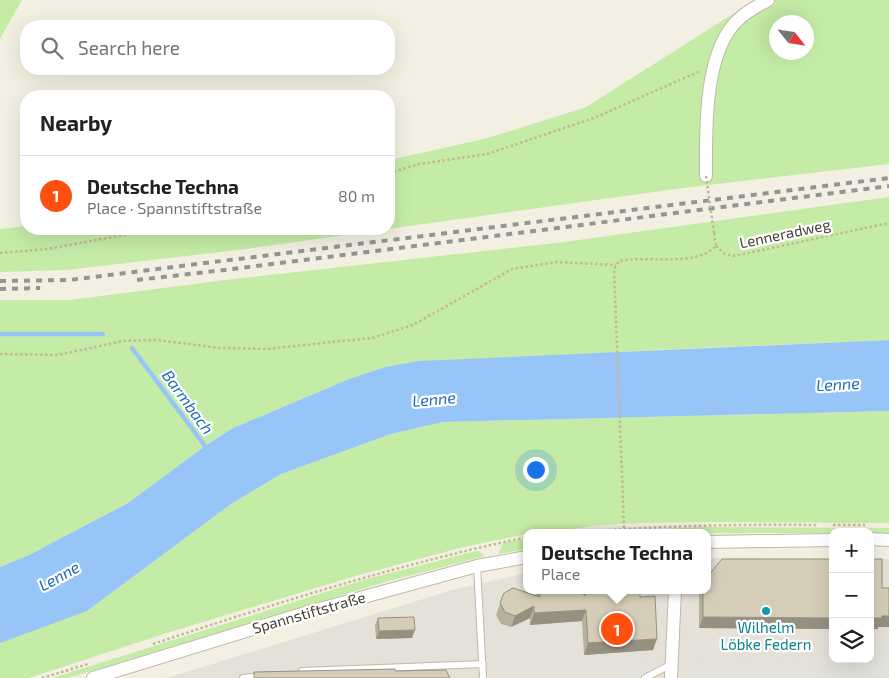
<!DOCTYPE html>
<html lang="en">
<head>
<meta charset="utf-8">
<style>
	:root { --surface:#fff; --page:#f6f6f6; --text:#202124; --muted:#757577; --line:#e0e0e0; --accent:#ff4f0e }
	body { margin:0; font-family:"Exo 2",sans-serif; background:var(--page); color:var(--text) }
	.controls { position:absolute; right:15px; bottom:15px; display:grid; overflow:hidden; border-radius:10px; box-shadow:0 5px 20px #0002 }
	.controls button { width:45px; height:45px; display:grid; place-items:center; padding:0; border:0; border-bottom:1px solid var(--line); background:var(--surface); color:var(--text); font:25px sans-serif }
	.compass { position:absolute; left:769px; top:15px; width:45px; height:45px; border-radius:50%; background:var(--surface); box-shadow:0 5px 20px #0002; rotate:120deg }
	.you { position:absolute; left:535px; top:469px; width:18px; height:18px; margin:-12px; border:4px solid #fff; border-radius:50%; background:#1a73e8; box-shadow:0 0 0 8px #1a73e833 }
	.badge { display:grid; place-items:center; width:32px; height:32px; border-radius:50%; background:var(--accent); color:#fff; font-size:16px; font-weight:700 }
	.pin { position:absolute; translate:-50% -50%; border:2px solid #fff; box-shadow:0 1px 5px #0006 }
	.popup { position:absolute; left:523px; top:529px; width:188px; height:65px; box-sizing:border-box; display:grid; place-content:center; border-radius:10px; background:var(--surface); filter:drop-shadow(0 1px 4px #0005); font-size:16px; white-space:nowrap; color:var(--muted) }
	.popup b { font-size:19px; color:var(--text) }
	.popup::after { content:''; position:absolute; left:50%; top:100%; margin-left:-10px; border:10px solid transparent; border-top-color:var(--surface) }
	.list { margin:0; padding:0; list-style:none }
	h2 { display:flex; justify-content:space-between; align-items:center; height:65px; margin:0; padding:0 20px; font-size:21px }
	h2 small { font-size:16px; font-weight:400; color:var(--muted) }
	.list li { display:grid; grid-template-columns:32px 1fr auto; gap:15px; align-items:center; box-sizing:border-box; height:80px; padding:0 20px; border-top:1px solid var(--line) }
	.list b { display:block; font-size:19px; white-space:nowrap }
	.list p { margin:0; font-size:16px; white-space:nowrap; color:var(--muted) }
	.list em { font-size:16px; font-style:normal; color:var(--muted) }
	.icon { flex:none; width:28px; height:28px; fill:none; stroke:currentColor; stroke-width:2; stroke-linecap:round; stroke-linejoin:round }
	.map { position:relative; flex:none; width:889px; height:678px; overflow:hidden }
	.search { position:absolute; background:var(--surface); box-shadow:0 5px 20px #0002; left:20px; top:20px; width:375px; height:55px; display:flex; align-items:center; gap:12px; box-sizing:border-box; padding:0 18px; border-radius:20px; color:var(--muted); font-size:19px }
	.panel { position:absolute; background:var(--surface); box-shadow:0 5px 20px #0002; left:20px; top:90px; width:375px; height:145px; border-radius:20px }
	.map>svg:first-child { display:block }
	.industrial { fill:#e5e1d8 }
	.green { fill:#c5eca7; fill-rule:evenodd }
	.parking { fill:#e3e1dc }
	.water { fill:#98c5f7 }
	.lines { fill:none; stroke-linecap:round; stroke-linejoin:round }
	.stream { stroke:#98c5f7; stroke-width:4.5 }
	.service-casing { stroke:#bfb9a5; stroke-width:8 }
	.minor-casing { stroke:#bfb9a5; stroke-width:14 }
	.path { stroke:#c3b894; stroke-width:2.5; stroke-dasharray:2.5 2.5; stroke-linecap:butt }
	.service { stroke:#fff; stroke-width:6 }
	.minor { stroke:#fff; stroke-width:12 }
	.rail { stroke:#949494; stroke-width:4; stroke-dasharray:6 6; stroke-linecap:butt }
	.path-bridge { stroke:#c3b894; stroke-width:2.5; stroke-dasharray:2.5 2.5; stroke-linecap:butt }
	.wall { fill:#b7b09d }
	.shaded-wall { fill:#959080 }
	.building { fill:#d5cdb7; stroke:#959080 }
	.culture-dot { fill:#0f9aa8; stroke:#fff; stroke-width:2 }
	.labels { text-anchor:middle; stroke-width:4.5; stroke-linejoin:round; paint-order:stroke }
	.street-label { font-size:15px; fill:#454033; stroke:#fff }
	.culture-label { font-size:15px; fill:#0d838f; stroke:#fff }
	.water-label { font-size:16px; font-style:italic; fill:#2268bb; stroke:#fff }
</style>
</head>
<body>
<div class="map">
<svg width="889" height="678" viewBox="0 0 889 678">
	<rect width="100%" height="100%" fill="#f3f0e3"/>
	<path class="industrial" d="M707 558 833 559V659H870V559H889V678H167L452 590 527 573V590H707Z"/>
	<path class="green" d="M0 0H22L0 39Z
		M755 0H889V164L683 188 230 251 66 270 0 272V229L26 226V229H389V160L488 138 586 107ZM776 22H806V52H776Z
		M889 197V340L653 350 385 367 349 379 233 428 205 446 128 503 29 555 0 567V300H70L233 279 564 242Z
		M889 411V523C799 523 708 521 618 524 588 525 558 533 527 533V534L460 548 359 575 170 632 29 678H0V642L87 611 231 504 281 474 391 434 443 422Z
		M700 527 889 528V533H588Z
		M527 538V549L498 554 503 543Z
		M476 551H479L485 556 385 582 68 678H52L367 579Z"/>
	<path class="parking" d="M879 639H889V678H688V658L878 660Z
		M641 658 646 667 645 678H611Z"/>
	<path class="water" d="M889 340V411L443 422 391 434 281 474 231 504 87 611 0 643V567L29 555 128 503 205 446 233 428 349 379 385 367 419 361Z"/>
	<g class="lines">
		<path class="stream" d="M0 334H103
			M132 348 208 450"/>
		<defs>
			<path id="service" d="M477 566 483 678
				M302 671 483 664
				M243 678 260 676
				M645 678 672 664"/>
			<path id="minor" d="M706 176C706 132 703 51 739 19 747 11 758 6 768 0
				M870 539 889 540
				M707 542 833 540
				M93 678 305 613 477 566 527 557
				M671 678 675 590"/>
		</defs>
		<use href="#service" class="service-casing"/>
		<use href="#minor" class="minor-casing"/>
		<path class="path" d="M389 173 419 164 487 154 594 118 700 71
			M714 233 716 246
			M716 246 725 254 734 256 889 223
			M0 253 47 249 157 229
			M0 354 58 355 123 341 157 340 220 348 266 349 372 338 413 325 512 269 557 262 616 265
			M833 525H865
			M624 528 614 269 619 261C649 255 693 268 716 246
			M569 533C652 526 735 524 818 525
			M153 644C276 603 400 564 527 537
			M42 678 88 664"/>
		<use href="#service" class="service"/>
		<use href="#minor" class="minor"/>
		<path class="rail" d="M137 280 233 269 889 186
			M0 281 69 280 889 178
			M0 289 40 288"/>
		<path class="path-bridge" d="M706 176 714 233"/>
	</g>
	<path class="wall" d="M833 559V629L699 628V593L700 590H707Z
		M538 590H640V597L653 650 584 655 582 621 530 625V618L511 627 501 624 496 615 504 593 536 596Z
		M378 618 412 638 376 639 375 625Z"/>
	<path class="shaded-wall" d="M534 606 530 618 511 627 515 616Z
		M586 610 582 621 530 625 534 613Z
		M882 616H889V627H878V629H870V618Z
		M703 617 833 618V629L699 628Z
		M415 630 412 638 376 639 379 631Z
		M657 639 653 650 584 655 588 643Z"/>
	<path class="building" d="M722 559H833V618L703 617V590H707V577Z
		M870 559H882V588H889V616H882V618H870Z
		M513 588 540 597 539 590H580L585 596V590H640V597L655 596 657 639 588 643 586 610 534 613V606L515 616 505 612 500 603 504 593Z
		M414 617 415 630 379 631 378 618Z
		M395 669V671L446 670 450 678H254V672Z"/>
	<circle class="culture-dot" cx="766" cy="611" r="5"/>
	<g class="labels">
		<g class="street-label">
			<text transform="translate(785 234) rotate(-12)" y="5">Lenneradweg</text>
			<text transform="translate(309 613) rotate(-16)" y="5">Spannstiftstraße</text>
		</g>
		<g class="culture-label">
			<text x="766" y="633">Wilhelm<tspan x="766" dy="17">Löbke Federn</tspan></text>
		</g>
		<g class="water-label">
			<text transform="translate(838 384) rotate(-3)" y="6">Lenne</text>
			<text transform="translate(434 399) rotate(-5)" y="6">Lenne</text>
			<text transform="translate(188 402) rotate(54)" y="6">Barmbach</text>
			<text transform="translate(59 576) rotate(-29)" y="6">Lenne</text>
		</g>
	</g>
</svg>
<div class="controls">
<button>+</button>
<button>−</button>
<button><svg class="icon" aria-label="layers" viewBox="0 0 24 24"><path d="M12 4l9 5-9 5-9-5zM3 14l9 5 9-5"/></svg></button>
</div>
<svg class="compass" viewBox="-18 -18 36 36"><path d="M0-13l5 13h-10z" fill="#e53935"/><path d="M0 13l5-13h-10z" fill="#757577"/></svg>
<div class="you"></div>
<div class="pin badge" style="left:617px;top:629px">1</div>
<div class="popup"><b>Deutsche Techna</b>Place</div>
<div class="search"><svg class="icon" aria-label="search" viewBox="0 0 24 24"><circle cx="10" cy="10" r="6"/><path d="M15 15l6 6"/></svg>Search here</div>
<section class="panel">
<h2>Nearby<small></small></h2>
<ul class="list">
<li><span class="badge">1</span><div><b>Deutsche Techna</b><p>Place · Spannstiftstraße</p></div><em>80 m</em></li>
</ul>
</section>
</div>
</body>
</html>
